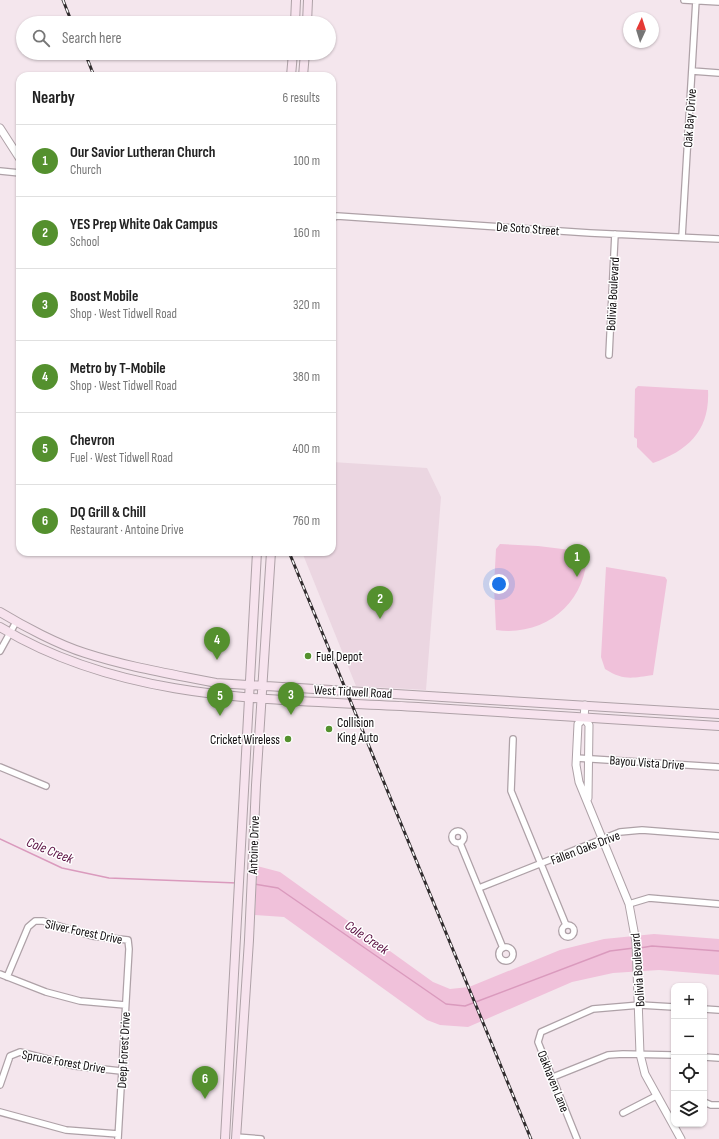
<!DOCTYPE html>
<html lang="en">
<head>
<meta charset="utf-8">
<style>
	:root { --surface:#fff; --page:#f6f6f6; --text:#222; --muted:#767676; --line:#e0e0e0; --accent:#54902e }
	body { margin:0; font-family:"Sofia Sans Condensed",sans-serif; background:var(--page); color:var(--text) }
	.controls { position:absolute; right:12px; bottom:12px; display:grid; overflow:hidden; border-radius:8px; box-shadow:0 1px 3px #0004 }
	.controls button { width:36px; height:36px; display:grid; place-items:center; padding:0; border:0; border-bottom:1px solid var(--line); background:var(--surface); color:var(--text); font:20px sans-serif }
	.compass { position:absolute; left:623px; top:12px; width:36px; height:36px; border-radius:50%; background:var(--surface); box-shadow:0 1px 3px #0004; rotate:4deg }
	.you { position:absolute; left:499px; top:584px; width:14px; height:14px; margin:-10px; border:3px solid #fff; border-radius:50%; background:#1a73e8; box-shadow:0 0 0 6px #1a73e833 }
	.badge { display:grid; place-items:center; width:26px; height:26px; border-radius:50%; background:var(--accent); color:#fff; font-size:13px; font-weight:700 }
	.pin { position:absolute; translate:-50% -33px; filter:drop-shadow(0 1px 2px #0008) }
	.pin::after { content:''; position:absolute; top:21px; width:14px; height:12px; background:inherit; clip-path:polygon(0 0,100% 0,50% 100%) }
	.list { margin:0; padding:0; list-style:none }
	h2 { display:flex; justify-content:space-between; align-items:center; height:52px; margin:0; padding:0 16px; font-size:17px }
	h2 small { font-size:13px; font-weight:400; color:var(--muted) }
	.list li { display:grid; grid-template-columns:26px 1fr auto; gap:12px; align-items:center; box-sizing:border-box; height:72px; padding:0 16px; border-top:1px solid var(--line) }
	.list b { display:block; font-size:15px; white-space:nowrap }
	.list p { margin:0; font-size:13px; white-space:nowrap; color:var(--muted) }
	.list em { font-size:13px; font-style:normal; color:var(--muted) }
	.icon { flex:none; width:22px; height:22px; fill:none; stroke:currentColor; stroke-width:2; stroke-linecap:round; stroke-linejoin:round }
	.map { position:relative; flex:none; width:719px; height:1139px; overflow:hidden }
	.search { position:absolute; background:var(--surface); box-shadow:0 1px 3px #0004; left:16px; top:16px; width:320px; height:44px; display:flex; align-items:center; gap:10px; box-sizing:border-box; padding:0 14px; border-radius:22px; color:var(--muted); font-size:15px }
	.panel { position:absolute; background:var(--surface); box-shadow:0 1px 3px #0004; left:16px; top:72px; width:320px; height:484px; border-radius:12px }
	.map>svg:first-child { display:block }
	.built { fill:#ebd6e1 }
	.green { fill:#f0c1da }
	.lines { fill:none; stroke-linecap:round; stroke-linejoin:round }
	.stream { stroke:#da9abd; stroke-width:1.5 }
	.minor-casing { stroke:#aea1a7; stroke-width:8 }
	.tertiary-casing { stroke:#aea1a7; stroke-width:9 }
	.secondary-casing { stroke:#aea1a7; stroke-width:10 }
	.minor { stroke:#fff; stroke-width:5.5 }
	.tertiary { stroke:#fff; stroke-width:7 }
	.secondary { stroke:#f7e3ee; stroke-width:8 }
	.rail-casing { stroke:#312c2e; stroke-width:3 }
	.rail { stroke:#fff; stroke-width:1.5; stroke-dasharray:4.5; stroke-linecap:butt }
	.poi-dot { fill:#54902e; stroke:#fff; stroke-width:1.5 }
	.labels { text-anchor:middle; stroke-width:3; stroke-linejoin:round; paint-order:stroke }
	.street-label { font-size:13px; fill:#100c0e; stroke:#fff }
	.poi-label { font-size:13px; fill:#100c0e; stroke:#fff; text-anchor:start }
	.water-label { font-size:14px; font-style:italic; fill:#590e40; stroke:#fff }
</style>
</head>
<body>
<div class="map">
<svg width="719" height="1139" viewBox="0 0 719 1139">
	<rect width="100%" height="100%" fill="#f4e6ed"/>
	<path class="built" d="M332 462 427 468 441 497 426 690 356 686 302 552H332Z"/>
	<path class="green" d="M638 386 708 390C710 430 689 450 653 463L637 447V439L634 437 635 389Z
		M500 544 538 546 587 552C587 602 546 637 496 630L494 586 496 549Z
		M606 567 665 577 667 580 653 675C632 678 624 681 605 669L601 657Z
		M257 866 280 872 433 982 450 989 469 987 560 950 604 939 654 934 719 939V975L659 970 613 973 572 982 468 1027 440 1025 427 1020 284 917 255 915Z"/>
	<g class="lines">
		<path class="stream" d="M0 839 62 868 109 878 237 883
			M254 884 278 888 446 1004 465 1006 610 951 634 948
			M640 948 652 946 719 951"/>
		<defs>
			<path id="minor" d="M684 0 719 2
				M692 71 719 73
				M0 171 20 173
				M332 218 337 216 590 233 719 239
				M682 237 696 0
				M609 355 615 234
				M0 651 16 622
				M513 739 511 791 566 925
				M576 758 719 767
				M0 767 46 786
				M452 837a6 6 0 1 1 12 0a6 6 0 1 1-12 0Z
				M460 843 503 948
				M479 888 620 832 642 830 719 836
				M629 904 649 898 719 904
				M562 931a6 6 0 1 1 12 0a6 6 0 1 1-12 0Z
				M499 954a7 7 0 1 1 14 0a7 7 0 1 1-14 0Z
				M0 974 46 992 80 1001 125 1005
				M7 977 28 927 35 921H43L92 936 128 940 129 949 118 1139
				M704 1009 719 1010
				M704 1057 719 1058
				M553 1077 608 1055 623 1054 674 1055
				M0 1085 10 1056 20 1052 75 1066 121 1071
				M704 1102 711 1105H719
				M0 1112 66 1130 118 1134
				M623 1113 656 1096
				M236 1137 261 1139
				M577 1139 538 1042 541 1032 593 1009 640 1005 674 1007"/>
			<path id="tertiary" d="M0 128 20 159
				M585 705 584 718 589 725 588 798
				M584 718 578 724 576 765 579 782 629 904 636 942 640 1054 645 1074 681 1139"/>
			<path id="secondary" d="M295 23 296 0
				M307 23 308 0
				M291 76 293 53
				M303 76 305 53
				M0 612C23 626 59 645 85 653 128 667 172 674 216 683L719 714
				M0 627C126 703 276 699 418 707 518 713 619 720 719 726
				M225 1139 257 552
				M236 1139 249 940 256 785 271 552"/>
		</defs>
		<use href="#minor" class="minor-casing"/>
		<use href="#tertiary" class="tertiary-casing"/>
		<use href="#secondary" class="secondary-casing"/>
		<use href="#minor" class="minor"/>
		<use href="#tertiary" class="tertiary"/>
		<use href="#secondary" class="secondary"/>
		<defs>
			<path id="rail" d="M63 0 72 23
				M85 53 94 76
				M289 552 531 1139"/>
		</defs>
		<use href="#rail" class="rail-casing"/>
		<use href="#rail" class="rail"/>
	</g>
	<g class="poi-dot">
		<circle cx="308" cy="656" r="4"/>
		<circle cx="329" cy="729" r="4"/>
		<circle cx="288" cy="739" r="4"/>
	</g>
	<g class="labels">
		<g class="street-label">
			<text transform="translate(689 118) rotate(-86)" y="5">Oak Bay Drive</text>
			<text transform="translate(528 228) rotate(4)" y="5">De Soto Street</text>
			<text transform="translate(612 294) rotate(-87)" y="5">Bolivia Boulevard</text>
			<text transform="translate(353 691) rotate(3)" y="5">West Tidwell Road</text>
			<text transform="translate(647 762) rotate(4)" y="5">Bayou Vista Drive</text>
			<text transform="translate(253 845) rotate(-88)" y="5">Antoine Drive</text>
			<text transform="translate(585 847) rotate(-21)" y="5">Fallen Oaks Drive</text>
			<text transform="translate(84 931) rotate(12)" y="5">Silver Forest Drive</text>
			<text transform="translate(637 970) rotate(-94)" y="5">Bolivia Boulevard</text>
			<text transform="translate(123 1050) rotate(-87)" y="5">Deep Forest Drive</text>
			<text transform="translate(64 1061) rotate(10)" y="5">Spruce Forest Drive</text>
			<text transform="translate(554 1081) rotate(68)" y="5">Oakhaven Lane</text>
		</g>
		<g class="poi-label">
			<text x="316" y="661">Fuel Depot</text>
			<text x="337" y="727">Collision<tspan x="337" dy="15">King Auto</tspan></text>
			<text x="280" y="744" text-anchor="end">Cricket Wireless</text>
		</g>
		<g class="water-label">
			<text transform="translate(50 850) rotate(22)" y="5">Cole Creek</text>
			<text transform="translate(367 937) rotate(34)" y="5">Cole Creek</text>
		</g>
	</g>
</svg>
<div class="controls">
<button>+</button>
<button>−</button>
<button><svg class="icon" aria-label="locate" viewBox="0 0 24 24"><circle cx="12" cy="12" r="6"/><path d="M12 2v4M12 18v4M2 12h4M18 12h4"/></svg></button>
<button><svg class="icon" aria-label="layers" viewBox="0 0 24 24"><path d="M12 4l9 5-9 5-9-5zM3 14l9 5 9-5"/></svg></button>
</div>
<svg class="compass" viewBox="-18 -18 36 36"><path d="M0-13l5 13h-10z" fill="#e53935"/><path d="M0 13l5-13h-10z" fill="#767676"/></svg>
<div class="you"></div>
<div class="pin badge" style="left:577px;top:577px">1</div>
<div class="pin badge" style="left:380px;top:619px">2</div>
<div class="pin badge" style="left:291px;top:715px">3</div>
<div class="pin badge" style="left:217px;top:660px">4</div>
<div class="pin badge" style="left:220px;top:716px">5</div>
<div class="pin badge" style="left:205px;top:1099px">6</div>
<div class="search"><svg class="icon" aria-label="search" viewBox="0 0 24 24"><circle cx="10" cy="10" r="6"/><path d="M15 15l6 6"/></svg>Search here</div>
<section class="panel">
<h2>Nearby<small>6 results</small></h2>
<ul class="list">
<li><span class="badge">1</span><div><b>Our Savior Lutheran Church</b><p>Church</p></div><em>100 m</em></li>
<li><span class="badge">2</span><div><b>YES Prep White Oak Campus</b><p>School</p></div><em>160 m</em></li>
<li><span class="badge">3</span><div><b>Boost Mobile</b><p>Shop · West Tidwell Road</p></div><em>320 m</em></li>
<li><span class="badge">4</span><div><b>Metro by T-Mobile</b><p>Shop · West Tidwell Road</p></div><em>380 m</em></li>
<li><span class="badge">5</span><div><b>Chevron</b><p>Fuel · West Tidwell Road</p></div><em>400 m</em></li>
<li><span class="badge">6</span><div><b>DQ Grill &amp; Chill</b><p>Restaurant · Antoine Drive</p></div><em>760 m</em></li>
</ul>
</section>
</div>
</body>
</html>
